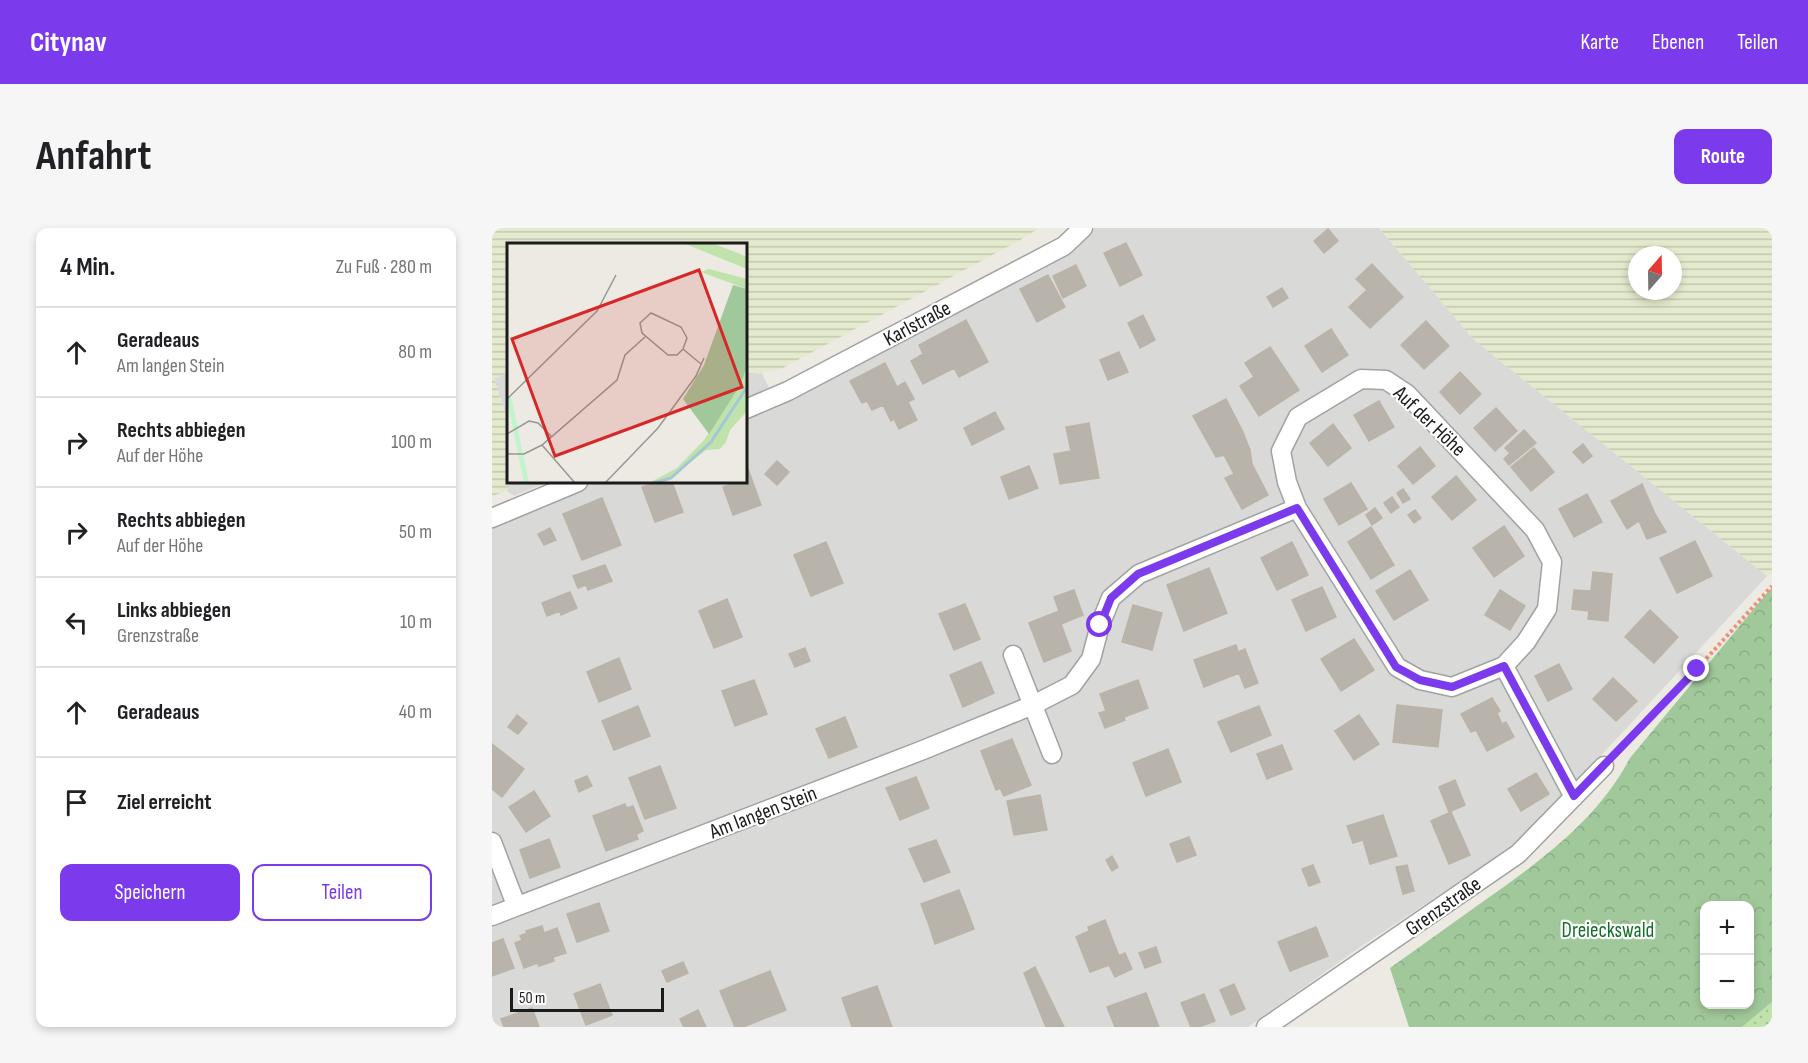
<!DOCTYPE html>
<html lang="de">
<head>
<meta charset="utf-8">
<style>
	:root { --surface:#fff; --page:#f6f6f6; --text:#202124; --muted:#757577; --line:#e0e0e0; --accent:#7c3aed }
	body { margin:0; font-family:"Sofia Sans Condensed",sans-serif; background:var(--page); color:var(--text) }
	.controls { position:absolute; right:18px; bottom:18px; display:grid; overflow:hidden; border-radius:12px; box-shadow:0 3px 9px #0003 }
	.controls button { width:54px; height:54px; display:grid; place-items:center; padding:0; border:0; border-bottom:2px solid var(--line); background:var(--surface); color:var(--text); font:30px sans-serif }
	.compass { position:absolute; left:1136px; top:18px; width:54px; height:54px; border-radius:50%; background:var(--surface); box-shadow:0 3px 9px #0003; rotate:20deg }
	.scale { position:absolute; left:18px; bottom:15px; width:154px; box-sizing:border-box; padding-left:6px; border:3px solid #1b1b1b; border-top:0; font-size:16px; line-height:21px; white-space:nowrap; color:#1b1b1b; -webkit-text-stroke:4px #fff; paint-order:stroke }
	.stop { position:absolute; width:18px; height:18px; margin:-14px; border:4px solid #7c3aed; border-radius:50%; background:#fff }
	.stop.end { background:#7c3aed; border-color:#fff; box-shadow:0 2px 6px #0008 }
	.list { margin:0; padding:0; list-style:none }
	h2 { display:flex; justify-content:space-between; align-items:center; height:78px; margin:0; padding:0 24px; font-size:26px }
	h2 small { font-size:20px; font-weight:400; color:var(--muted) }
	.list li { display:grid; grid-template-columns:39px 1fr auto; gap:18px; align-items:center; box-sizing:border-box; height:90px; padding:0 24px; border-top:2px solid var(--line) }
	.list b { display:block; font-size:22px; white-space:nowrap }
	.list p { margin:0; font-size:20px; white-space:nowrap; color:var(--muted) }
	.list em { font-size:20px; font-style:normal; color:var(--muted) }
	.actions { display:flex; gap:12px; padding:18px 24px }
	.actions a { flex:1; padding:14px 0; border:2px solid var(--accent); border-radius:12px; text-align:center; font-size:21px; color:var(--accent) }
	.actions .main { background:var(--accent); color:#fff }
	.icon { flex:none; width:33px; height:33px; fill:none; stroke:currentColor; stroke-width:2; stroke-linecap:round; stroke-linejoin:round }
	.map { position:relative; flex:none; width:1280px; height:799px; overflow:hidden; border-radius:12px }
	header { display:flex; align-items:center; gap:36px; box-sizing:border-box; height:84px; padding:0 30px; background:var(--accent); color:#fff }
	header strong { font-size:28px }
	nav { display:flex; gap:33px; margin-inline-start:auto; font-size:21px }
	.intro { display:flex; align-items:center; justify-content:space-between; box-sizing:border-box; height:144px; padding:0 36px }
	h1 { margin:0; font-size:42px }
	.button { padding:15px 27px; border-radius:12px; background:var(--accent); color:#fff; font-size:21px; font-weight:700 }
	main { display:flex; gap:36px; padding:0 36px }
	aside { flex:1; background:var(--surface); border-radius:12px; box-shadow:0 3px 9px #0003 }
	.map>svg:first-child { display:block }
	.residential { fill:#d9d9d8 }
	.farmland { fill:url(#farmland-rules); fill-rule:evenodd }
	.grass { fill:url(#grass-dots) }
	.forest { fill:url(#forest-crowns); fill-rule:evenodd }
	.building { fill:#b8b3ab; stroke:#bcb3a6; stroke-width:1.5 }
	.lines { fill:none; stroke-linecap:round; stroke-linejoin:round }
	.minor-casing { stroke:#a2a2a2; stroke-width:21 }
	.path { stroke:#ed9072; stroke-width:4; stroke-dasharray:3 3; stroke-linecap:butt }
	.minor { stroke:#fff; stroke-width:18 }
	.route { stroke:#7c3aed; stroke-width:8 }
	.labels { text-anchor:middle; stroke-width:4.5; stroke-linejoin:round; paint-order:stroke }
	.street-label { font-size:21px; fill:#1b1b1b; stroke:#fff }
	.park-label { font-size:21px; fill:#146f28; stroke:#fff }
	.inset-river { fill:none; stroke:#a6c5d6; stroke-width:3 }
	.inset-road { fill:none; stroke:#989792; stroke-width:1.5 }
	.view { fill:#d62828; fill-opacity:0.15; stroke:#d62828; stroke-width:3 }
	.inset-edge { fill:none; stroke:#1b1b1b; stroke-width:3 }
</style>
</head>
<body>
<header>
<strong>Citynav</strong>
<nav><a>Karte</a><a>Ebenen</a><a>Teilen</a></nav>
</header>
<div class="intro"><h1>Anfahrt</h1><a class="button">Route</a></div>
<main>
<aside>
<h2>4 Min.<small>Zu Fuß · 280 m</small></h2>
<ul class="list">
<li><svg class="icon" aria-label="ahead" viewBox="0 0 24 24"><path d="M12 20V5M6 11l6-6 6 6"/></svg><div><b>Geradeaus</b><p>Am langen Stein</p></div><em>80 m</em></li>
<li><svg class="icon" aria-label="right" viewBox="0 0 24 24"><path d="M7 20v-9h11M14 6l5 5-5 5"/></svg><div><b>Rechts abbiegen</b><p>Auf der Höhe</p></div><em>100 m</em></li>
<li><svg class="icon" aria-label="right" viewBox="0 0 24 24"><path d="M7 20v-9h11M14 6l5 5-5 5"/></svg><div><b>Rechts abbiegen</b><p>Auf der Höhe</p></div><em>50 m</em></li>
<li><svg class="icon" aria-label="left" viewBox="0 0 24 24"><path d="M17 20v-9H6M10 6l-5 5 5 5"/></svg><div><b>Links abbiegen</b><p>Grenzstraße</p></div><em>10 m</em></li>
<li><svg class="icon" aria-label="ahead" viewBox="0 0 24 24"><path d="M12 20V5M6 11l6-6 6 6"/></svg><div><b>Geradeaus</b></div><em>40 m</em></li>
<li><svg class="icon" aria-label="arrive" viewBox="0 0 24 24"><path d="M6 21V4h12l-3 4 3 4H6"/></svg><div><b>Ziel erreicht</b></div></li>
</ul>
<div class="actions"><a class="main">Speichern</a><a>Teilen</a></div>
</aside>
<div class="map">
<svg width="1280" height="799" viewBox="0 0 1280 799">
	<defs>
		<pattern id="farmland-rules" width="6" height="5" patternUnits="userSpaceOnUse" patternTransform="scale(1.5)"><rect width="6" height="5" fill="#e4eace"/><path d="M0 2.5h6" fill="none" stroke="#c3c8b0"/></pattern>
		<pattern id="grass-dots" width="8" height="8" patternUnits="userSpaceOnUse" patternTransform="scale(1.5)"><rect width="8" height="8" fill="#bfe3ab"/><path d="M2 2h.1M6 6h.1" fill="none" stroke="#a4c293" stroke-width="1.8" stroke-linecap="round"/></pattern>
		<pattern id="forest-crowns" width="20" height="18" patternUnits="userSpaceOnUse" patternTransform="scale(1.5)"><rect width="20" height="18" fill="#a1c89a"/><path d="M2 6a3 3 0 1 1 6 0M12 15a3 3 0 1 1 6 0" fill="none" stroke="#8aab84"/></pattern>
	</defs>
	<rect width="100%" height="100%" fill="#eceae2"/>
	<path class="residential" d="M603 0H887L981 111 1275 348 1031 612 871 717 756 799H0V299L104 254H254V188L344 148 571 29Z
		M16 145V192L2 151Z
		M270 145 277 160 254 170V147Z
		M19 254H56L22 268 15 263Z"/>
	<path class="farmland" d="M0 0H547L530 11 289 141 254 147V16H16V145L2 151 16 192V254H19L15 263 0 268Z
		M887 0H1280V345L1275 348 981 111ZM1145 27H1181V63H1145Z"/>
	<path class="grass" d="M1280 774V799H1250Z"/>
	<path class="forest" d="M1280 359V774L1250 799H917L898 740C931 717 963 693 996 670 1051 631 1106 591 1138 530ZM1212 678H1258V776H1212Z"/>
	<path class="building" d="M836 1 846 13 832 25 822 13Z
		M634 15 650 47 628 58 612 25Z
		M880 36 911 69 878 100 857 79 875 62 864 51Z
		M584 37 594 58 571 70 561 48Z
		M556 47 573 79 545 94 528 61Z
		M790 60 796 70 781 79 775 69Z
		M651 87 663 112 648 120 636 95Z
		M474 92 496 134 467 149 462 140 431 156 419 133 431 126 427 117Z
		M934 93 957 118 932 141 909 117Z
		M839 101 856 127 830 144 813 118Z
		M778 119 807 162 767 188 748 158 762 149 753 135Z
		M627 124 636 144 616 152 608 132Z
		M393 135 405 159 413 154 422 171 416 174 425 192 407 201 402 191 399 193 391 177 380 182 375 173 370 175 358 153Z
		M968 144 989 166 968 186 948 164Z
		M734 171 750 202 758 222 724 229 701 188Z
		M887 173 902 199 877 213 862 187Z
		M1004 180 1025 203 1003 223 982 200Z
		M503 184 512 201 480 217 472 200Z
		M597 195 607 250 568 256 562 226 579 223 574 199Z
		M841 196 859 220 836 238 818 215Z
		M1032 202 1044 215 1017 237 1012 231 1018 225 1013 220Z
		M1091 216 1100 228 1091 235 1081 224Z
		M928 219 943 238 921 256 906 238Z
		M1042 220 1062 244 1039 263 1019 239Z
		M758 222 760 236 776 267 750 281 733 250 742 246 732 227Z
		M285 233 297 244 285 257 273 246Z
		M537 238 546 260 517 271 509 249Z
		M256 241 269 277 241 287 231 259 245 254H254V242Z
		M964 248 984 272 960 292 940 269Z
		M166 254H180L191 284 163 294 150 259Z
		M859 255 875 281 847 297 832 271Z
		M1150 256 1163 286 1174 304 1155 311 1147 293 1135 301 1119 273Z
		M911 261 918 271 911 275 905 265Z
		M1095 266 1110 294 1082 309 1067 281Z
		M900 269 907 279 899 285 892 275Z
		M110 270 129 317 90 332 71 286Z
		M883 280 890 290 880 297 874 287Z
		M923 282 929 290 922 295 916 287Z
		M1012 298 1032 328 1002 349 981 320Z
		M879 299 902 337 879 351 856 314Z
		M58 300 64 312 52 317 46 306Z
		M1203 313 1220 348 1185 365 1168 330Z
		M334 314 351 355 319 368 302 327Z
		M800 314 816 347 785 362 769 330Z
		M113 337 120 353 96 362 94 357 86 360 81 348Z
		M717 340 735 385 713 394 695 349Z
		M918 342 936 372 902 392 884 363Z
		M1101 344 1120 346 1116 393 1096 391 1097 383 1080 381 1082 362 1099 363Z
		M695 349 713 394 692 403 675 357Z
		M830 359 844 389 814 403 800 372Z
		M582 362 591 387 569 396 579 423 552 434 537 395 567 383 562 369Z
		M1008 362 1033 378 1018 402 993 387Z
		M78 364 85 380 69 387 68 383 55 388 50 375Z
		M235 371 250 409 222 420 207 383Z
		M473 376 488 411 462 422 447 386Z
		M641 377 670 385 660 422 630 414Z
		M1158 382 1186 409 1162 435 1133 409Z
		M862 411 882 442 849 463 829 431Z
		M744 417 746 424 753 421 766 455 753 460 747 445 712 459 702 432Z
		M313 420 318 433 303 439 297 426Z
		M127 430 139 461 107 474 95 444Z
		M489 434 502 465 471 479 458 447Z
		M1067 436 1080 461 1056 473 1043 448Z
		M1121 450 1145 473 1124 493 1101 471Z
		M262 452 275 486 243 498 230 463Z
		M646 452 656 480 632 489 633 492 613 500 607 485 614 483 608 466Z
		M1000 470 1008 483 1005 485 1010 496 1014 494 1022 509 995 523 984 502 979 504 969 486Z
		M905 477 950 482 946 519 901 514Z
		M146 478 158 508 122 522 110 493Z
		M767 478 779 507 739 524 726 494Z
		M25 487 35 495 26 506 16 499Z
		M867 487 887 516 862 532 843 503Z
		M353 489 365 519 337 530 324 501Z
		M520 511 536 550 504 562 489 523Z
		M0 516 32 541 10 569 0 561Z
		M790 517 800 541 775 551 765 526Z
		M676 521 689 554 654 568 641 535Z
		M168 538 184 580 153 591 137 550Z
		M1044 545 1057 566 1029 583 1016 561Z
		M95 548 100 558 87 564 83 553Z
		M424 549 437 580 408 592 394 560Z
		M536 550 539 557 512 568 508 560Z
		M963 552 973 577 957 584 947 559Z
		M42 563 58 588 34 604 17 579Z
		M548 567 555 602 522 607 515 573Z
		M133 576 146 611 114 623 101 588Z
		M141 578 151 603 145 606 135 580Z
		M959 584 978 627 957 636 939 593Z
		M891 587 905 628 878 636 871 612 861 615 855 598Z
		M697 609 704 627 685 634 678 616Z
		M57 611 68 639 38 650 28 622Z
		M444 612 458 644 432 654 417 621Z
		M620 628 626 639 620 643 614 632Z
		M821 637 828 654 817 658 810 641Z
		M915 637 922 663 911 666 904 639Z
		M467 662 475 682 437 697 429 676Z
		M107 675 117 703 85 714 75 686Z
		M475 682 482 701 443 716 437 697Z
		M613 692 627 728 615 733 617 737 598 744 584 709 597 703 596 699Z
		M50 698 52 705 65 700 74 725 61 729 62 733 47 738 45 735 32 740 23 715 30 712 28 708 35 705 34 703Z
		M824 699 836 728 798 743 786 714Z
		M11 711 22 740 0 748V715Z
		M664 719 669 734 653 740 647 725Z
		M633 725 640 741 623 749 615 733Z
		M191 734 196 745 175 754 170 743Z
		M543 739 572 799H554L532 745Z
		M278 743 294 782 251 799H243L228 763Z
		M108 756 120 787 94 797 82 766Z
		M742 756 753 781 739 787 728 762Z
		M385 758 400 799H360L350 770Z
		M654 765 667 799H623L615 779Z
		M712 766 723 793 707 799H699L689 775Z
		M40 780 47 799H12L9 791Z
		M206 782 214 799H192L188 791Z"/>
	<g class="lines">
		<defs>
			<path id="minor" d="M254 181 296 163 572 18 591 0
				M0 290 86 254
				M521 427 560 526
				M1012 438 960 459 928 452 905 439 805 280 795 254 789 223 806 189 869 151 894 152 915 166 1043 302 1060 334 1055 381 1034 414 1012 438 1082 569
				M0 614 24 677
				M0 688 431 522 541 477 580 457 599 431 608 397 619 370 647 346 805 280
				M774 799 1026 626 1112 538"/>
		</defs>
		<use href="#minor" class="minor-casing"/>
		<path class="path" d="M1123 526 1205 441 1280 358"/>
		<use href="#minor" class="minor"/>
	</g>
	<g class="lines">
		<path class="route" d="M608 397 619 370 646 346 805 280 904 439 928 452 960 459 1012 438 1082 568 1205 441"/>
	</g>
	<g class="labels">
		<g class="street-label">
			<text transform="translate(425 95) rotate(-28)" y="7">Karlstraße</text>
			<text transform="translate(938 193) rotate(44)" y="7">Auf der Höhe</text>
			<text transform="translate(271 584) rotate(-21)" y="7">Am langen Stein</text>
			<text transform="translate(951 678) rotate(-35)" y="7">Grenzstraße</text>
		</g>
		<g class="park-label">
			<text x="1116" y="709">Dreieckswald</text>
		</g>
	</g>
	<g transform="translate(15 15)">
		<rect width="240" height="240" fill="#eceae2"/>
		<path d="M176 0H204L231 10 240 14V26ZM202 26 240 36V46L194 29ZM240 124V168L223 187 219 199 213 206 199 207 160 238 142 240 170 225 197 197 234 141Z" fill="#bfe3ab"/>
		<path d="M226 42 240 46V123L234 141 202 191 176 156 197 122Z" fill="#a1c89a"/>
		<path d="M4 153 22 240H17L0 156Z" fill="#c1f4cc"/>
		<path class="inset-river" d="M147 240 164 235 204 199 240 144"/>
		<path class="inset-road" d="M176 106 170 112H161L135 90 133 80 144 70 174 84 180 95 176 106 194 121M0 156 90 68 109 32M0 191 22 178 31 180 45 194M35 202 68 240M0 211H17L35 202 110 137 118 112 138 94M98 240 151 185 189 133 197 115"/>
		<path class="view" d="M192 27 235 144 48 213 5 96Z"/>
		<rect width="240" height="240" class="inset-edge"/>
	</g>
</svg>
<div class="controls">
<button>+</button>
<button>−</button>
</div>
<svg class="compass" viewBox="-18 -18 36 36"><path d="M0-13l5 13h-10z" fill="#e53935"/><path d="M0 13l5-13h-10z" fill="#757577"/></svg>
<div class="scale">50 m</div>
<div class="stop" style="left:608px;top:397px"></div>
<div class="stop end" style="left:1205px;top:441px"></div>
</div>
</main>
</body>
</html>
